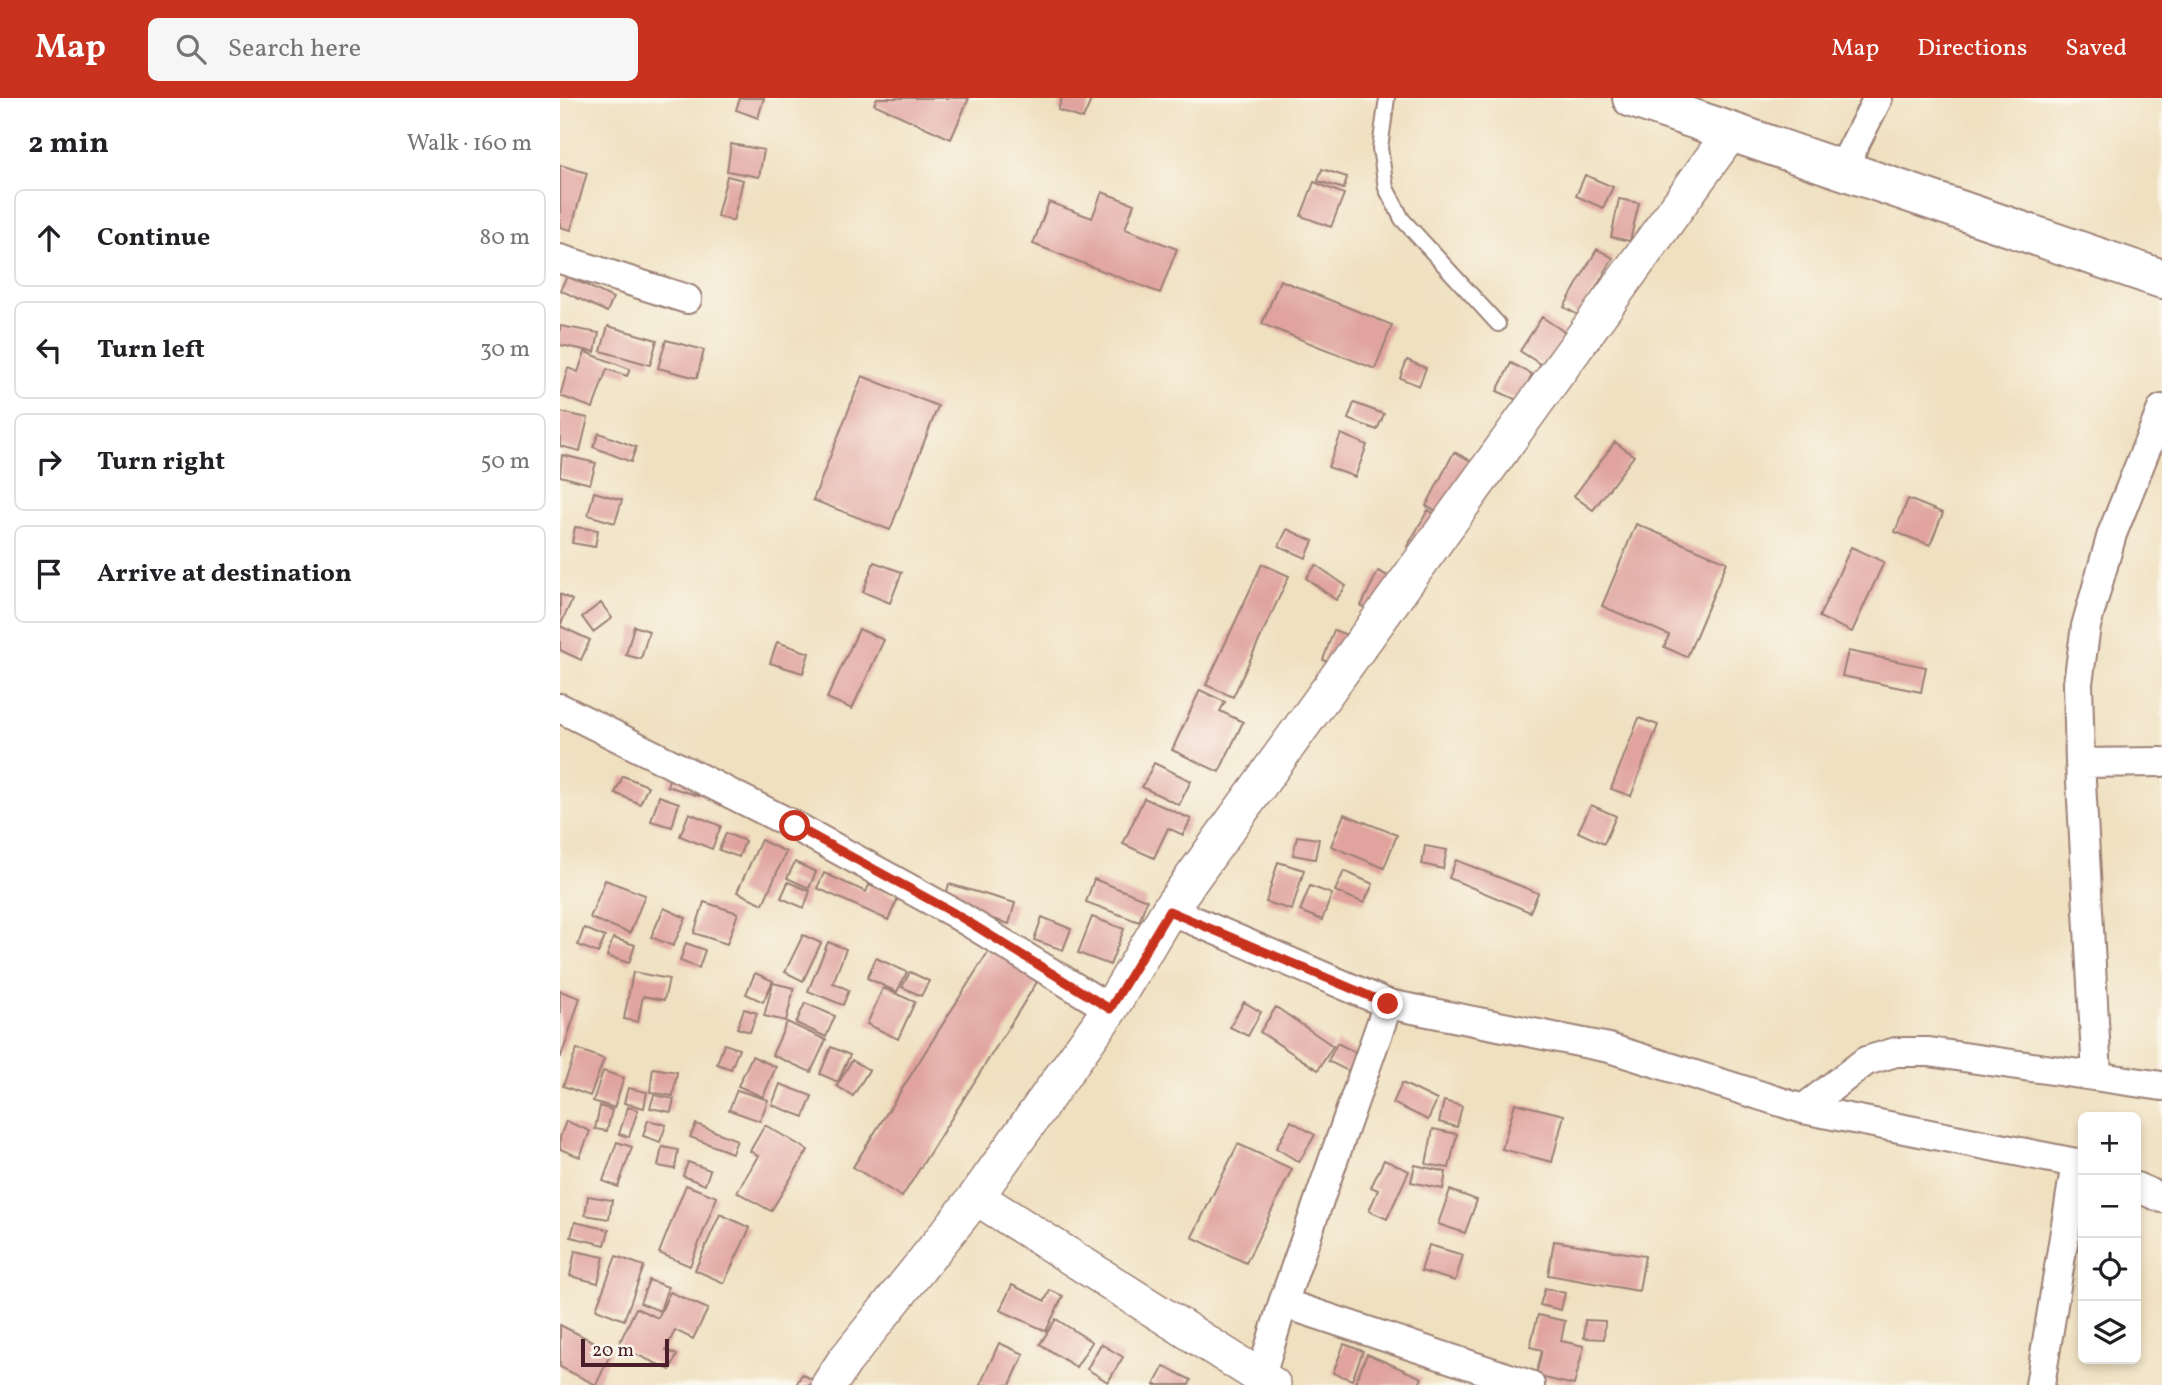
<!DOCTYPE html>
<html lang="en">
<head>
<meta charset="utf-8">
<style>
	:root { --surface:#fff; --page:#f6f6f6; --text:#202124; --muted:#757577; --line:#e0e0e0; --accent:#c8321e }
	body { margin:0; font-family:Vollkorn,serif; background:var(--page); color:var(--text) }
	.controls { position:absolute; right:21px; bottom:21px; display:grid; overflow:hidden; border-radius:10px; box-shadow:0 4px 10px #0003 }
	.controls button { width:63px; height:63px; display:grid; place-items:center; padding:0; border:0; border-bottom:2px solid var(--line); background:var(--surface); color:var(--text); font:35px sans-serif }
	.scale { position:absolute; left:21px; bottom:18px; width:88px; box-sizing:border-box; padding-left:7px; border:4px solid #4a1f2b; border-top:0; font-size:19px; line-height:24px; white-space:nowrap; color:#4a1f2b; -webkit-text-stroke:5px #fbf7ec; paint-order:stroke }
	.stop { position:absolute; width:21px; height:21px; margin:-16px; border:5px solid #c8321e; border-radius:50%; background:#fff }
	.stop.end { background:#c8321e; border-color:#fff; box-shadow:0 2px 7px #0008 }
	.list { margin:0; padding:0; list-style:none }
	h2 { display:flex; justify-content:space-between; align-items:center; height:91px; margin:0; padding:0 28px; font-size:30px }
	h2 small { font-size:23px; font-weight:400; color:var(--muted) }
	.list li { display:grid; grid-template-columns:46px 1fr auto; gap:21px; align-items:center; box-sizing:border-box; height:98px; margin:0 14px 14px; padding:0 14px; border:2px solid var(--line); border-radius:10px }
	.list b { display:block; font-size:26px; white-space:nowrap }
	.list em { font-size:23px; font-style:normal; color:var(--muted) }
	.icon { flex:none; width:38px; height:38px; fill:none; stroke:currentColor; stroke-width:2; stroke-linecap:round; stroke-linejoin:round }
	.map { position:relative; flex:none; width:1602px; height:1287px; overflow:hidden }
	header { display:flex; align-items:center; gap:42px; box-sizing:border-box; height:98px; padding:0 35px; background:var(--accent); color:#fff }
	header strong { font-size:33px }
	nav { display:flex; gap:38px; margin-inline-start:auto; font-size:24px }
	.search { width:490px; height:63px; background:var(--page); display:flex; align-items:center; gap:18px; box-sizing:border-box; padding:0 24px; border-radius:10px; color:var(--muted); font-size:26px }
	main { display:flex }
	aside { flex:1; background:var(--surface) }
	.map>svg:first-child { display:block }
	.building { fill:#e0a39e }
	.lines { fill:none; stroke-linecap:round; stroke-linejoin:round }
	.service-casing { stroke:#9c8076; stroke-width:18 }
	.minor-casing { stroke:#9c8076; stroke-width:32 }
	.tertiary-casing { stroke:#9c8076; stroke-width:38 }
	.primary-casing { stroke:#9c8076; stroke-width:42 }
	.service { stroke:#fff; stroke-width:14 }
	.minor { stroke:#fff; stroke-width:28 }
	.tertiary { stroke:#fff; stroke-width:35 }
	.primary { stroke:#fff; stroke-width:38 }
	.route { stroke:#c8321e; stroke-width:9 }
</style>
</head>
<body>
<header>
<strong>Map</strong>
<div class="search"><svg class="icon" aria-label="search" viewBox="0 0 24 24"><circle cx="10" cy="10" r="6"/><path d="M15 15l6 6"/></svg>Search here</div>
<nav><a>Map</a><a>Directions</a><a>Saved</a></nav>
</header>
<main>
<aside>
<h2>2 min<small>Walk · 160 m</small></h2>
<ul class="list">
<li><svg class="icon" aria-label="ahead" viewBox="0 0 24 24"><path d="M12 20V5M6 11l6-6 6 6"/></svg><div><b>Continue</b></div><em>80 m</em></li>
<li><svg class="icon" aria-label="left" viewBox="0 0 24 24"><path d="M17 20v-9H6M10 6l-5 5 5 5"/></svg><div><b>Turn left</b></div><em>30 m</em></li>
<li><svg class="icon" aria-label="right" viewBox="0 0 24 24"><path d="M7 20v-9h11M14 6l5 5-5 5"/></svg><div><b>Turn right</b></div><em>50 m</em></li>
<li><svg class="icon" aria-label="arrive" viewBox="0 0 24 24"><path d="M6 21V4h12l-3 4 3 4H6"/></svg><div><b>Arrive at destination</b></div></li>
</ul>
</aside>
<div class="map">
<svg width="1602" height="1287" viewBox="0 0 1602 1287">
	<rect width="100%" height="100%" fill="#fbf7ec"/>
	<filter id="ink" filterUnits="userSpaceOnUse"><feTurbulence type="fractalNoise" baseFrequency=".0143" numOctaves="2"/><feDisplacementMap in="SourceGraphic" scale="14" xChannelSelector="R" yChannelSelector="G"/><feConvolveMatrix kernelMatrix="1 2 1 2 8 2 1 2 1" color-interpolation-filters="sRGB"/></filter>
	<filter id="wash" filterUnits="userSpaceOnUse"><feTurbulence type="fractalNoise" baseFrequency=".00686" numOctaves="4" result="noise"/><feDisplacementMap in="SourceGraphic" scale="28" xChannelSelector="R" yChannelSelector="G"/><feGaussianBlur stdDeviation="1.57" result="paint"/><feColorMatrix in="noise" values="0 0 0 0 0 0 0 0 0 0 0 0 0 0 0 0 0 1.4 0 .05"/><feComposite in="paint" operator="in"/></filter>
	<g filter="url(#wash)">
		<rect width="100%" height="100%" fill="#efe0c0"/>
		<g id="blocks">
			<path class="building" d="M180 0H204L198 20 176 12Z
				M317 0H409L391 41 314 6Z
				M502 0H532L523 21 498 12Z
				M171 46 204 52 199 79 167 73Z
				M0 67 27 75 11 132 0 129Z
				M762 71 787 79 784 91 758 83Z
				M1025 77 1053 89 1043 110 1016 98Z
				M167 78 183 82 173 123 157 118Z
				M754 84 784 96 771 129 741 118Z
				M542 94 574 106 565 131 617 151 600 195 473 146 489 104 532 120Z
				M1059 101 1079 105 1070 143 1051 139Z
				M1037 151 1053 160 1020 218 1004 209Z
				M7 178 53 200 47 214 0 192Z
				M720 182 832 227 815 271 702 226Z
				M982 219 1006 235 985 269 960 253Z
				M0 228 39 235 35 254 0 247Z
				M48 228 97 242 90 267 41 253Z
				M106 242 144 252 137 280 98 270Z
				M25 254 70 271 67 278 47 271 33 310 0 298 8 270 18 274Z
				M847 262 866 270 859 288 840 280Z
				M951 265 972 276 959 303 937 293Z
				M302 278 378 308 330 432 253 402Z
				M794 305 824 316 817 332 788 321Z
				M0 314 28 320 20 353 0 348Z
				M39 335 76 349 71 364 33 349Z
				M781 336 807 347 795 379 768 369Z
				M1055 344 1074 358 1033 412 1014 398Z
				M894 354 925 370 884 417 866 408Z
				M2 357 36 365 30 386 0 378Z
				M34 394 62 402 55 425 28 417Z
				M1348 401 1383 415 1370 447 1335 434Z
				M868 412 889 424 868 461 847 449Z
				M1076 426 1167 464 1127 559 1104 549 1109 537 1042 508Z
				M15 429 38 432 35 449 12 445Z
				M727 431 753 443 746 460 719 448Z
				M1291 449 1324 464 1292 534 1259 519Z
				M314 464 342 474 330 505 303 494Z
				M702 466 729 478 673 599 646 587Z
				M756 467 786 488 776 502 746 480Z
				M818 473 844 486 827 520 801 508Z
				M0 496 12 502 0 528Z
				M41 505 52 520 33 534 22 519Z
				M0 528 30 542 21 562 0 552Z
				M74 528 89 533 81 561 66 557Z
				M299 531 324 542 292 611 267 600Z
				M774 532 795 540 784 570 763 562Z
				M217 544 249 555 243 575 210 565Z
				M1288 553 1366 569 1361 594 1282 578Z
				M640 592 665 604 660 613 683 624 659 674 612 652Z
				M1079 620 1098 627 1071 698 1051 691Z
				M594 665 631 683 619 707 582 689Z
				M112 671 144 681 139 698 107 688Z
				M63 678 88 688 80 706 55 695Z
				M99 698 119 705 112 729 91 723Z
				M584 700 631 721 623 737 608 730 594 760 563 746Z
				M1031 707 1056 718 1044 746 1018 734Z
				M129 715 161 728 152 751 120 738Z
				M784 716 837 737 824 770 771 748Z
				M166 735 185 743 179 759 159 752Z
				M737 738 759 741 755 761 733 757Z
				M201 742 226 754 203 806 177 794Z
				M865 748 887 752 883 771 862 766Z
				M896 762 978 795 970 814 889 780Z
				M235 764 256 774 249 790 227 780Z
				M718 764 744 772 732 812 706 804Z
				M784 773 813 786 804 805 775 793Z
				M264 775 306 794 309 787 338 800 328 822 257 790Z
				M534 781 587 802 579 824 526 804Z
				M45 782 85 797 70 835 30 820Z
				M228 784 250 793 244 810 221 800Z
				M389 786 455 805 449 826 383 806Z
				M750 788 772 796 762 822 740 813Z
				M144 804 178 815 167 846 134 835Z
				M104 810 126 820 113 848 91 839Z
				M482 819 511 831 503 852 474 842Z
				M532 819 564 831 550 867 518 855Z
				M24 830 45 839 38 855 18 847Z
				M243 837 261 845 243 883 225 874Z
				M53 840 75 847 69 865 47 858Z
				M268 844 286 851 273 885 289 892 283 907 248 893Z
				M126 845 145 852 139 870 120 863Z
				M433 846 482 876 342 1099 293 1069Z
				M316 860 347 874 337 894 307 880Z
				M73 874 109 881 104 902 83 898 78 924 64 921Z
				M350 874 369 883 361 898 342 889Z
				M195 875 213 883 203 904 186 896Z
				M213 885 234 890 226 923 204 918Z
				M323 890 355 904 338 941 307 926Z
				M0 893 20 900 1 959H0Z
				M684 904 701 914 688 938 670 929Z
				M245 905 275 918 266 939 236 925Z
				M716 909 773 948 758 972 700 934Z
				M184 911 197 915 190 934 177 930Z
				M227 924 266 942 251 974 212 957Z
				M777 945 797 955 788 973 768 963Z
				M164 946 179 951 171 971 157 966Z
				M271 949 290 957 278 984 260 976Z
				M17 951 44 961 30 998 3 988Z
				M192 958 216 969 203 999 178 988Z
				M292 962 309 972 293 998 277 988Z
				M93 970 117 974 113 998 90 994Z
				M43 973 64 980 54 1010 33 1003Z
				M842 985 877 1002 868 1022 833 1005Z
				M220 986 252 998 244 1019 212 1007Z
				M68 990 87 994 84 1010 64 1005Z
				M177 992 208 1002 200 1023 169 1012Z
				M94 997 114 1001 111 1014 90 1010Z
				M884 1003 902 1008 897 1029 879 1024Z
				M955 1005 1004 1017 992 1064 942 1051Z
				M40 1008 52 1012 47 1033 35 1031Z
				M68 1009 78 1012 69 1039 59 1036Z
				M88 1022 106 1027 100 1044 83 1038Z
				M6 1023 30 1033 20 1059 0 1051V1039Z
				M731 1023 755 1037 739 1064 716 1050Z
				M136 1026 177 1042 172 1055 130 1039Z
				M205 1027 248 1052 211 1113 177 1094 198 1058 190 1053Z
				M873 1031 897 1036 889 1070 866 1066Z
				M57 1044 72 1049 58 1089 43 1083Z
				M678 1046 732 1071 686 1165 632 1139Z
				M102 1049 118 1052 115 1071 98 1068Z
				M824 1062 849 1073 827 1121 809 1113 818 1092 811 1089Z
				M128 1064 150 1072 145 1087 123 1078Z
				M855 1067 886 1074 883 1091 851 1084Z
				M126 1087 157 1099 130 1168 99 1155Z
				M890 1092 917 1102 905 1135 878 1126Z
				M28 1098 52 1102 49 1121 25 1117Z
				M160 1116 190 1130 164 1185 135 1172Z
				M15 1124 49 1132 45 1147 11 1139Z
				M994 1143 1085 1158 1079 1193 988 1177Z
				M869 1147 903 1157 895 1183 861 1173Z
				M15 1153 44 1159 38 1185 10 1178Z
				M56 1158 84 1168 64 1222 36 1211Z
				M89 1182 108 1189 100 1213 80 1205Z
				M452 1187 485 1203 490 1192 503 1198 486 1233 440 1212Z
				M985 1190 1005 1195 1001 1212 980 1207Z
				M110 1194 148 1211 133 1241 115 1232 106 1252 117 1257 110 1272 58 1248 76 1210 98 1220Z
				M978 1217 1005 1223 1001 1243 1024 1248 1014 1287 976 1278 982 1252 970 1249Z
				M496 1221 532 1244 516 1269 480 1246Z
				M1025 1222 1045 1223 1044 1241 1024 1240Z
				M0 1227 52 1253 36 1287 0 1269Z
				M439 1245 464 1256 450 1287H420Z
				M541 1246 563 1259 548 1284 527 1271Z
				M784 1246 803 1253 792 1282 773 1275Z
				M807 1256 862 1280 859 1287H794Z
				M604 1268 631 1282 629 1287H594Z
				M242 1276 262 1287H236Z"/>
		</g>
	</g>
	<g filter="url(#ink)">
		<use href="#blocks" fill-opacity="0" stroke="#9c8076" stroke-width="2"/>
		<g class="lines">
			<defs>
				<path id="service" d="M827 0 820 50 826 90 842 121 938 226"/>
				<path id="minor" d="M1282 71 1318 0
					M0 161 127 201
					M0 610 235 728 394 815 550 911
					M1520 665 1602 664
					M609 812 828 906 1049 950 1243 1011 1516 1065 1523 1068
					M1537 978 1520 665 1518 585 1526 528 1552 436 1602 311
					M1243 1011 1306 963 1336 954H1369L1602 988
					M1576 1089 1602 1100
					M723 1205 970 1287
					M698 1287 723 1205 828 906
					M1480 1287 1516 1065"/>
				<path id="tertiary" d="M416 1099 713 1287
					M269 1287 284 1264 416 1099 550 911 609 812 1172 33"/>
				<path id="primary" d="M1072 0 1602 181"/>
			</defs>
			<use href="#service" class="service-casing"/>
			<use href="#minor" class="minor-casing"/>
			<use href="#tertiary" class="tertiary-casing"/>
			<use href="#primary" class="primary-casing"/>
			<use href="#service" class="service"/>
			<use href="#minor" class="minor"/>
			<use href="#tertiary" class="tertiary"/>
			<use href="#primary" class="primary"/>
		</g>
	</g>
	<g class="lines" filter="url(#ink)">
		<path class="route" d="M235 728 394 815 550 911 609 813 828 906"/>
	</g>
</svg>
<div class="controls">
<button>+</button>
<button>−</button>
<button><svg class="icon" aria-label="locate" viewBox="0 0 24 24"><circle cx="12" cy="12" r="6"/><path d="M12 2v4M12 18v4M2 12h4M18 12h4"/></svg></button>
<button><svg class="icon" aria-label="layers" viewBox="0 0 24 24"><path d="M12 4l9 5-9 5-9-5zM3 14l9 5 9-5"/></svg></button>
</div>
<div class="scale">20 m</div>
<div class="stop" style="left:235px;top:728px"></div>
<div class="stop end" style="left:828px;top:906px"></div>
</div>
</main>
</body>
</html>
